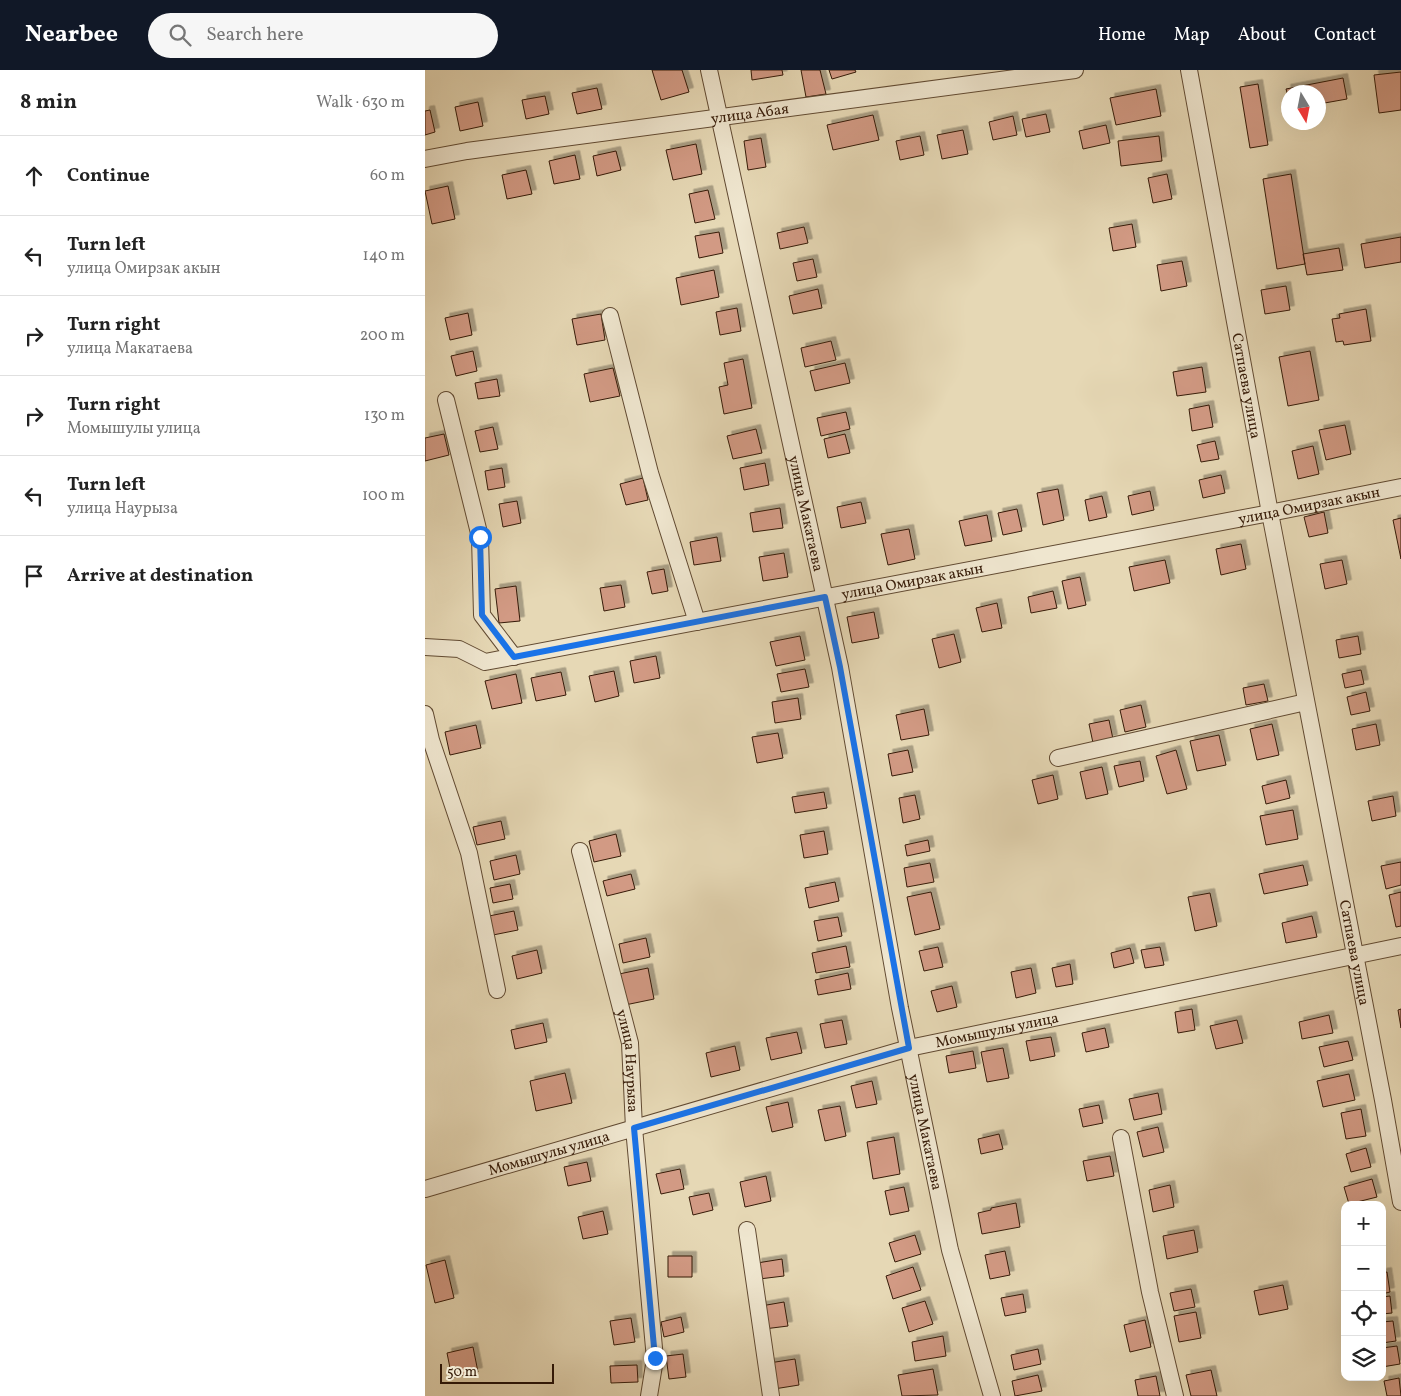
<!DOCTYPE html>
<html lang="en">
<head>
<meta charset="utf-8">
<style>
	:root { --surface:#fff; --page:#f6f6f6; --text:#222; --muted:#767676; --line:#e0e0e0; --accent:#111827 }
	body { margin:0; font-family:Vollkorn,serif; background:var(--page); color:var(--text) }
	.controls { position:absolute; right:15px; bottom:15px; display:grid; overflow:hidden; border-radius:10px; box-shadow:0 5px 20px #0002 }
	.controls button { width:45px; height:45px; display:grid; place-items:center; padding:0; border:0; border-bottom:1px solid var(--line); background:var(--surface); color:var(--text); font:25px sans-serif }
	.compass { position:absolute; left:856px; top:15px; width:45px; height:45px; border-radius:50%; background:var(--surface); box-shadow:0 5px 20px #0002; rotate:170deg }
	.scale { position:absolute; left:15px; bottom:12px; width:114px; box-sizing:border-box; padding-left:5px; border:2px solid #351a07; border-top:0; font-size:14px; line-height:18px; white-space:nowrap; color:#351a07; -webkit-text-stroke:4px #efe6cf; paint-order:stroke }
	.stop { position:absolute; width:15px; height:15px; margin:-11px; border:4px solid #1a73e8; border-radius:50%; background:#fff }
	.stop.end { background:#1a73e8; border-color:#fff; box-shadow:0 1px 5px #0008 }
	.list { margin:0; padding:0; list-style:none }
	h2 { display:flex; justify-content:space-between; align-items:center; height:65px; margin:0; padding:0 20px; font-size:21px }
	h2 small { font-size:16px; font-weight:400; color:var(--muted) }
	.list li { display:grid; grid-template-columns:32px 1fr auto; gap:15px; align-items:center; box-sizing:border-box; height:80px; padding:0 20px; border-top:1px solid var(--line) }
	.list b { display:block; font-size:19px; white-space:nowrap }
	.list p { margin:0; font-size:16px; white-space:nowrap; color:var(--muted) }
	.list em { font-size:16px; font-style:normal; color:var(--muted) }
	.icon { flex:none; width:28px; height:28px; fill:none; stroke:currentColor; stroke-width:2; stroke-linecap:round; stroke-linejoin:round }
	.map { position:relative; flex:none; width:976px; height:1326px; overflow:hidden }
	header { display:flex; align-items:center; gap:30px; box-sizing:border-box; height:70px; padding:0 25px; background:var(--accent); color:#fff }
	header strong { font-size:24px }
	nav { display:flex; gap:28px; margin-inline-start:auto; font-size:18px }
	.search { width:350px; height:45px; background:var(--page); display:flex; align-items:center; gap:12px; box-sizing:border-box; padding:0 18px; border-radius:28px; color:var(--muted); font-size:19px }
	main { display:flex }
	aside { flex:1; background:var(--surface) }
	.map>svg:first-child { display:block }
	.building { fill:#d29a84; stroke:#351a07; filter:url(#shadow) }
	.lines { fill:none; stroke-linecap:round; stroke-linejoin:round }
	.minor-casing { stroke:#614a32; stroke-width:18 }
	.minor { stroke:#efe6cf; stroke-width:16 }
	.route { stroke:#1a73e8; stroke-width:6 }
	.labels { text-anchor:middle; stroke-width:5; stroke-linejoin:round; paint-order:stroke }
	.street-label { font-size:15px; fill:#351a07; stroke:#efe6cf }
</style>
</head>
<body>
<header>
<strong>Nearbee</strong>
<div class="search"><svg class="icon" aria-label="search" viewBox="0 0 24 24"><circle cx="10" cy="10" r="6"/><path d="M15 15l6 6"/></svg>Search here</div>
<nav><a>Home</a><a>Map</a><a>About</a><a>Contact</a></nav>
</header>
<main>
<aside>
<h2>8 min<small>Walk · 630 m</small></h2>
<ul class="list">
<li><svg class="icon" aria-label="ahead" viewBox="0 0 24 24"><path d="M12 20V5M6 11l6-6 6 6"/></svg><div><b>Continue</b></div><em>60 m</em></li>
<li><svg class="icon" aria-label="left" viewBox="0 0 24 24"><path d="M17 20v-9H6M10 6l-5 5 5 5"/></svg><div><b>Turn left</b><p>улица Омирзак акын</p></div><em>140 m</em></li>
<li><svg class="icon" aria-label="right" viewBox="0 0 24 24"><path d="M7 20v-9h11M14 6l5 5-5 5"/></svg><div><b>Turn right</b><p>улица Макатаева</p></div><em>200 m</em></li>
<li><svg class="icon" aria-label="right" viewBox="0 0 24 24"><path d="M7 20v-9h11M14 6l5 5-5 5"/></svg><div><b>Turn right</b><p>Момышулы улица</p></div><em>130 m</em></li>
<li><svg class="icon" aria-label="left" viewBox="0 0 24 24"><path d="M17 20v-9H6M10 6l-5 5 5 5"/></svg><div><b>Turn left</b><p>улица Наурыза</p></div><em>100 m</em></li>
<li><svg class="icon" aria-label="arrive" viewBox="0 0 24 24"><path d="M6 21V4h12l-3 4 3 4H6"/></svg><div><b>Arrive at destination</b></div></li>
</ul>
</aside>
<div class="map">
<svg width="976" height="1326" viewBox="0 0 976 1326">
	<defs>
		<filter id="shadow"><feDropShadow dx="4.5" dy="-4.5" stdDeviation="0" flood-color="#0004"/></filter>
	</defs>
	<rect width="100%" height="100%" fill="#e6d8b5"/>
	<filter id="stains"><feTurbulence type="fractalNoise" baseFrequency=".004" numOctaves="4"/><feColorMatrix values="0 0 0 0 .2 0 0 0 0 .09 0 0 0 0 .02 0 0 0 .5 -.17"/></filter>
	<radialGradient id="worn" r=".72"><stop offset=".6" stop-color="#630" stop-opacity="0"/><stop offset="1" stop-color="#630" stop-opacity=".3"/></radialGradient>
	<path class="building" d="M227 0H257L264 22 236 30Z
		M326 0H357L358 5 327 10Z
		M376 0H395L401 24 381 27Z
		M404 0H430L431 2 407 9Z
		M976 2V40L954 43 949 5Z
		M918 8 922 29 894 34V22H864V30L861 19Z
		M833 14 843 75 825 78 815 17Z
		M172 18 177 39 152 44 147 23Z
		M731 19 736 46 691 55 685 28Z
		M120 26 124 44 101 49 97 30Z
		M53 32 58 56 35 61 30 37Z
		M5 40 10 62 0 65V41Z
		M621 44 625 62 601 67 597 49Z
		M448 45 454 70 408 80 402 55Z
		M588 46 592 65 568 70 564 52Z
		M681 55 685 73 658 79 654 61Z
		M538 60 543 84 517 89 512 65Z
		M495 66 499 85 475 90 471 71Z
		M734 66 737 91 696 96 693 71Z
		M336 68 341 97 323 100 319 71Z
		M271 74 277 104 248 110 241 80Z
		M191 81 196 100 172 106 168 86Z
		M150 85 155 109 129 114 124 91Z
		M101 100 107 124 82 129 77 105Z
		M742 104 747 129 728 133 723 108Z
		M866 104 880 194 852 199 838 109Z
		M23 116 30 149 7 154 0 121Z
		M283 120 290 149 270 153 264 124Z
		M707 154 711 177 688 181 684 158Z
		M379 157 383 173 355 179 352 163Z
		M294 162 298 183 274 188 270 166Z
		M976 167V192L940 198 936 174Z
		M914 178 918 200 882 205 878 184Z
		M388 189 392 207 372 211 368 193Z
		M757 191 762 216 736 221 732 195Z
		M289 200 294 227 256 235 251 208Z
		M861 216 865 240 840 244 836 220Z
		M393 219 397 238 368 244 364 226Z
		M312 238 316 261 295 265 291 242Z
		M941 239 946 271 919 275 918 271 911 272 907 249 915 248 914 244Z
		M43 243 47 265 25 270 20 248Z
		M176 244 180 270 152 275 147 249Z
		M406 271 411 290 380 297 376 278Z
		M48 281 52 301 31 306 26 286Z
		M885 281 894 330 863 336 854 287Z
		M318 289 327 338 299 344 294 317 303 315 299 293Z
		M420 293 425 313 390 321 385 301Z
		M777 297 781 322 752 326 748 302Z
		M188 298 195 326 165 332 159 304Z
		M72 309 75 326 53 329 50 313Z
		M784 335 788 357 767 361 764 339Z
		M421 342 425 359 396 366 392 348Z
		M920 355 926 384 901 390 894 360Z
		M68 357 73 379 55 382 50 361Z
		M331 359 337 383 308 389 302 366Z
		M19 364 24 385 0 391V368Z
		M420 364 425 383 403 388 399 369Z
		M790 371 794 389 776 392 772 375Z
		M888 376 894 404 873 409 867 381Z
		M340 393 344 415 319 420 315 398Z
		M77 398 80 417 63 420 60 401Z
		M796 405 800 423 778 428 774 410Z
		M218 408 223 430 201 435 195 414Z
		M633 419 639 450 618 455 612 423Z
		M725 421 729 440 707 445 703 426Z
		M677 426 682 447 664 451 660 430Z
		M92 431 96 453 78 457 74 434Z
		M436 432 441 453 416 458 412 437Z
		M355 438 358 458 328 462 325 443Z
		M592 439 597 461 578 465 573 443Z
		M899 442 903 463 884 467 879 447Z
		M562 445 567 471 540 476 534 451Z
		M976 448V489L968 450Z
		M484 459 490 489 463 495 456 464Z
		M292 467 296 491 269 495 265 472Z
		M816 474 821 499 796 505 791 479Z
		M359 483 363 507 338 511 334 487Z
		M740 490 745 513 709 521 704 497Z
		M917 490 922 514 900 519 895 494Z
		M239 499 243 521 227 524 222 502Z
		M655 507 661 535 643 539 637 511Z
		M196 515 200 537 179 541 175 518Z
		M91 516 95 551 74 553 70 519Z
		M628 521 632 538 606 543 603 527Z
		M572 533 577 558 557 562 551 538Z
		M449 542 454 568 427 573 422 547Z
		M529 564 536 592 514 598 507 569Z
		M375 566 380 590 351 596 345 572Z
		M933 566 936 584 914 588 911 570Z
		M231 586 235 608 209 613 205 591Z
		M380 599 384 617 356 622 352 604Z
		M936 600 939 614 920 618 917 604Z
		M189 601 194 626 170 632 164 606Z
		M136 602 141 625 111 631 106 608Z
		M91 604 97 633 67 639 60 611Z
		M839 614 843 631 821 635 818 618Z
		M941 622 945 641 926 645 922 627Z
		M373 628 376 649 350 653 347 632Z
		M716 635 721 657 700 662 695 640Z
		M499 639 504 665 476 670 471 645Z
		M684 650 688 669 668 673 664 654Z
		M847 654 854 685 832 690 825 659Z
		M951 654 955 675 931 680 927 659Z
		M51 655 56 678 25 685 20 662Z
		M353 663 358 688 332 693 327 667Z
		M794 665 801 695 772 701 765 671Z
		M483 680 488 702 467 706 463 684Z
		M751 680 762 719 742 724 731 686Z
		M715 691 719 711 694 717 689 696Z
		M677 697 683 724 661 729 655 702Z
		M628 705 633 729 613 734 607 710Z
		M861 710 865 728 841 734 837 716Z
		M399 722 402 738 370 743 367 727Z
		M490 725 495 749 478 753 474 728Z
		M968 726 971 746 947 751 943 731Z
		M868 740 873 769 841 775 835 746Z
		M76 751 80 769 52 775 48 757Z
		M399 761 403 784 379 788 375 765Z
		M191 764 196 786 169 792 164 771Z
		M503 770 505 781 482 786 480 775Z
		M91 785 95 804 69 810 65 791Z
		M976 792V815L961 819 956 796Z
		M505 793 509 812 482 817 479 798Z
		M878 795 883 815 839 824 834 804Z
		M206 804 210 819 182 826 178 811Z
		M410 812 414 831 384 838 380 818Z
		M85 814 88 829 68 833 65 818Z
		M506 822 515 859 490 865 482 827Z
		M976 822V856L971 857 964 825Z
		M785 823 792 856 770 861 763 827Z
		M89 841 93 860 68 865 64 846Z
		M887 846 892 867 861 873 857 853Z
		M413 847 417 866 393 871 389 851Z
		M221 868 225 887 198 893 194 874Z
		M421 876 425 897 391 903 387 883Z
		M513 877 518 897 499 901 494 881Z
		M735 877 739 895 720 898 716 880Z
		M705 878 709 893 689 898 686 883Z
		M112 880 117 903 92 909 87 886Z
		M645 894 648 914 631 917 627 898Z
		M223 898 229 929 200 935 194 904Z
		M606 898 611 923 591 928 586 902Z
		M423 903 426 919 393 925 390 910Z
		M527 916 532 937 512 942 506 921Z
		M767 939 770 960 753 963 750 942Z
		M976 939V958L973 940Z
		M904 945 908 963 877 969 874 952Z
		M417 950 422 974 400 978 395 954Z
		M812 950 818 973 791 979 785 956Z
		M118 953 122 972 90 979 86 960Z
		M680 958 684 977 661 982 657 963Z
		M372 962 377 983 346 990 341 968Z
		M626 967 630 986 605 991 601 971Z
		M923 971 928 990 899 997 894 977Z
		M310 976 315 1000 286 1007 281 983Z
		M578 978 584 1008 562 1012 556 982Z
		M548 981 551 998 524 1003 521 986Z
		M140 1003 147 1033 111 1041 105 1011Z
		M924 1004 930 1030 898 1037 892 1011Z
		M447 1011 452 1034 431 1038 426 1016Z
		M733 1023 737 1044 709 1050 704 1029Z
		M363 1032 368 1057 347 1062 341 1037Z
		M674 1035 678 1053 658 1057 654 1039Z
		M415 1036 421 1066 400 1071 393 1040Z
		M936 1039 941 1066 921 1069 916 1043Z
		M733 1057 739 1082 718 1087 712 1062Z
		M574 1064 578 1079 556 1084 553 1069Z
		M469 1067 475 1104 448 1109 442 1072Z
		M941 1078 946 1097 926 1102 921 1084Z
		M685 1086 689 1106 662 1111 658 1091Z
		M162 1092 166 1111 143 1116 139 1097Z
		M255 1099 259 1119 236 1124 231 1104Z
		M341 1106 346 1131 320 1137 315 1112Z
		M947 1109 952 1127 924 1134 919 1117Z
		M745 1115 749 1137 728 1142 724 1120Z
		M479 1117 484 1141 465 1145 460 1121Z
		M284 1123 288 1140 268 1145 264 1127Z
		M591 1133 595 1157 557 1164 553 1143 566 1140V1138Z
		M178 1141 183 1164 158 1169 153 1147Z
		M769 1160 773 1182 742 1189 738 1166Z
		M490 1165 496 1184 470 1192 464 1173Z
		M580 1181 585 1205 565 1209 560 1185Z
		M243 1186H267V1207H243Z
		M357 1189 359 1206 334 1209 332 1193Z
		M20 1190 29 1228 10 1233 1 1195Z
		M488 1197 496 1220 468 1229 461 1206Z
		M962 1202 965 1222 957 1224V1203Z
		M858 1215 863 1239 834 1245 829 1221Z
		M766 1219 770 1237 749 1241 745 1223Z
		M598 1224 601 1242 580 1246 576 1228Z
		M965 1226 967 1243 957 1244V1227Z
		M500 1231 508 1254 484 1262 477 1238Z
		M359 1232 363 1256 339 1259 336 1236Z
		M771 1242 776 1268 754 1272 749 1246Z
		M256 1247 259 1262 239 1267 236 1252Z
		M206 1248 210 1272 189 1275 185 1251Z
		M720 1250 726 1277 705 1282 699 1255Z
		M968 1251 971 1271 957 1273V1252Z
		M518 1266 521 1286 490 1291 487 1272Z
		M972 1276 975 1294 957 1297V1278Z
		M48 1277 53 1302 27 1308 22 1283Z
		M613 1279 616 1294 589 1300 586 1285Z
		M258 1284 261 1307 244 1309 241 1286Z
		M370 1289 374 1315 349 1319 344 1293Z
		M212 1295 213 1312 186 1313 185 1296Z
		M508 1299 513 1325 477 1326 473 1305Z
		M786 1300 792 1326H766L761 1305Z
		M613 1305 617 1321 590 1326 587 1311Z
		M731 1306 735 1326H713L710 1310Z
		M974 1308 976 1326H962L959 1311Z"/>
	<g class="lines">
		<defs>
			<g id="minor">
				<path id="s1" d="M284 0 415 597 475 938 525 1180 567 1326"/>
				<path id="s2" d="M764 0 845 443 958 1030 976 1132"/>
				<path id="s3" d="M0 89 42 81 650 0"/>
				<path d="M185 246 225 403 272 552"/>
				<path d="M21 330 55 467 57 545 89 587"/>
				<path id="s4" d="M0 577 34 579 60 592 845 443 976 417"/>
				<path d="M0 644 6 670 44 783 72 920"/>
				<path d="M633 688 881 632"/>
				<path id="s5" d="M155 781 205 973 209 1058 230 1289 224 1326"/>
				<path d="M696 1068 725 1222 750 1326"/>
				<path id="s6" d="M0 1119 484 978 976 876"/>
				<path d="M322 1160 346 1326"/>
			</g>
		</defs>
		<use href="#minor" class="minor-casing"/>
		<use href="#minor" class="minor"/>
	</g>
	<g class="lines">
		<path class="route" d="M55 467 57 545 89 587 400 527 415 597 484 978 209 1058 230 1288"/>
	</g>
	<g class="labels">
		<g class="street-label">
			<text dy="5" stroke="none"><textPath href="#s3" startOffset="328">улица Абая</textPath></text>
			<text dy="5" stroke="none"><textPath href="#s2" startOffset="321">Сатпаева улица</textPath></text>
			<text dy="5" stroke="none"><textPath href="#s4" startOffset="902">улица Омирзак акын</textPath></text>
			<text dy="5" stroke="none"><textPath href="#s1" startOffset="454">улица Макатаева</textPath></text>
			<text dy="5" stroke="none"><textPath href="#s4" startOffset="498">улица Омирзак акын</textPath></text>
			<text dy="5" stroke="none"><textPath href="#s2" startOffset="898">Сатпаева улица</textPath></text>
			<text dy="5" stroke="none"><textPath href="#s6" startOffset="594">Момышулы улица</textPath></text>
			<text dy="5" stroke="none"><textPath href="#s5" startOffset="216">улица Наурыза</textPath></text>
			<text dy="5" stroke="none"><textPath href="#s1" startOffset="1084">улица Макатаева</textPath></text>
			<text dy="5" stroke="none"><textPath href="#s6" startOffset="129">Момышулы улица</textPath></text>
		</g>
	</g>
	<rect width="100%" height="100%" filter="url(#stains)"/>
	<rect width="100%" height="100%" fill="url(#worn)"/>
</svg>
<div class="controls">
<button>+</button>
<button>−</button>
<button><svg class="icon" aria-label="locate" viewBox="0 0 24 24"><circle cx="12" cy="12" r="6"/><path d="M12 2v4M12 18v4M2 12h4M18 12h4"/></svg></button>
<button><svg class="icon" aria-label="layers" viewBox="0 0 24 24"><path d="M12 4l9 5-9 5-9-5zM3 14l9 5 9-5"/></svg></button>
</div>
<svg class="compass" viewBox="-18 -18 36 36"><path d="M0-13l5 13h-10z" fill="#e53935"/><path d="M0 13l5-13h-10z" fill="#767676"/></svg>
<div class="scale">50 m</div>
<div class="stop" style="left:55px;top:467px"></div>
<div class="stop end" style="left:230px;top:1288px"></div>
</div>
</main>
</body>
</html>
